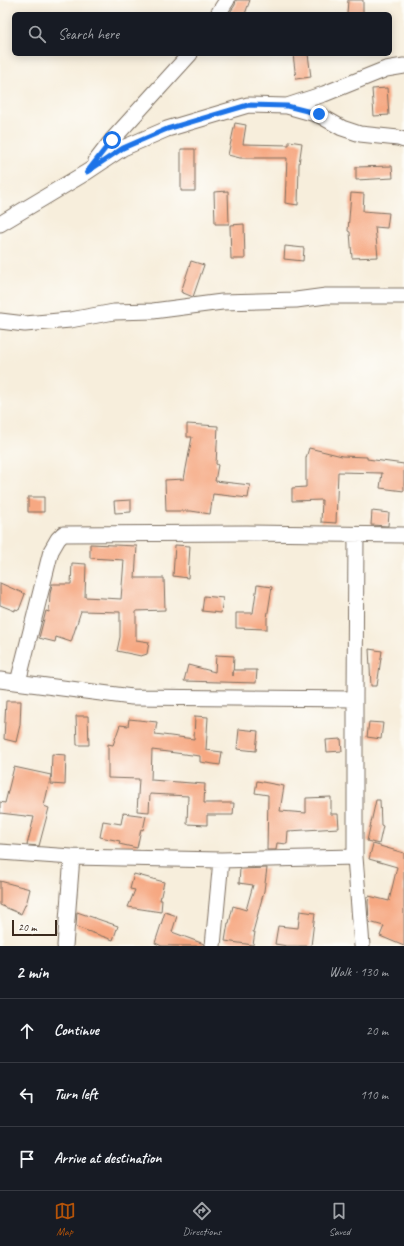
<!DOCTYPE html>
<html lang="en">
<head>
<meta charset="utf-8">
<style>
	:root { --surface:#171b24; --page:#242831; --text:#f1f3f6; --muted:#9ea1a6; --line:#363941; --accent:#b45309 }
	body { margin:0; font-family:Caveat,sans-serif; background:var(--page); color:var(--text) }
	.scale { position:absolute; left:12px; bottom:10px; width:45px; box-sizing:border-box; padding-left:4px; border:2px solid #3b2a1e; border-top:0; font-size:11px; line-height:14px; white-space:nowrap; color:#3b2a1e; -webkit-text-stroke:3px #fdfcf7; paint-order:stroke }
	.stop { position:absolute; width:12px; height:12px; margin:-9px; border:3px solid #1a73e8; border-radius:50%; background:#fff }
	.stop.end { background:#1a73e8; border-color:#fff; box-shadow:0 1px 4px #0008 }
	.list { margin:0; padding:0; list-style:none }
	h2 { display:flex; justify-content:space-between; align-items:center; height:52px; margin:0; padding:0 16px; font-size:17px }
	h2 small { font-size:13px; font-weight:400; color:var(--muted) }
	.list li { display:grid; grid-template-columns:26px 1fr auto; gap:12px; align-items:center; box-sizing:border-box; height:64px; padding:0 16px; border-top:1px solid var(--line) }
	.list b { display:block; font-size:15px; white-space:nowrap }
	.list em { font-size:13px; font-style:normal; color:var(--muted) }
	.icon { flex:none; width:22px; height:22px; fill:none; stroke:currentColor; stroke-width:2; stroke-linecap:round; stroke-linejoin:round }
	.map { position:relative; flex:none; width:404px; height:946px; overflow:hidden }
	.search { position:absolute; background:var(--surface); box-shadow:0 2px 10px #0003; left:12px; right:12px; top:12px; height:44px; display:flex; align-items:center; gap:10px; box-sizing:border-box; padding:0 14px; border-radius:6px; color:var(--muted); font-size:15px }
	.sheet { height:244px; background:var(--surface) }
	nav { display:flex; justify-content:space-around; align-items:center; box-sizing:border-box; height:56px; border-top:1px solid var(--line); background:var(--surface); font-size:11px; color:var(--muted) }
	nav a { display:grid; justify-items:center; gap:2px }
	nav .on { color:var(--accent) }
	.map>svg:first-child { display:block }
	.building { fill:#f6a882 }
	.lines { fill:none; stroke-linecap:round; stroke-linejoin:round }
	.street-casing { stroke:#7d6f60; stroke-width:17 }
	.street { stroke:#fff; stroke-width:15 }
	.route { stroke:#1a73e8; stroke-width:5 }
</style>
</head>
<body>
<div class="map">
<svg width="404" height="946" viewBox="0 0 404 946">
	<rect width="100%" height="100%" fill="#fdfcf7"/>
	<filter id="ink" filterUnits="userSpaceOnUse"><feTurbulence type="fractalNoise" baseFrequency=".025" numOctaves="2"/><feDisplacementMap in="SourceGraphic" scale="8" xChannelSelector="R" yChannelSelector="G"/><feConvolveMatrix kernelMatrix="1 2 1 2 8 2 1 2 1" color-interpolation-filters="sRGB"/></filter>
	<filter id="wash" filterUnits="userSpaceOnUse"><feTurbulence type="fractalNoise" baseFrequency=".012" numOctaves="4" result="noise"/><feDisplacementMap in="SourceGraphic" scale="16" xChannelSelector="R" yChannelSelector="G"/><feGaussianBlur stdDeviation="0.9" result="paint"/><feColorMatrix in="noise" values="0 0 0 0 0 0 0 0 0 0 0 0 0 0 0 0 0 1.4 0 .05"/><feComposite in="paint" operator="in"/></filter>
	<g filter="url(#wash)">
		<rect width="100%" height="100%" fill="#f7eedc"/>
		<g id="blocks">
			<path class="building" d="M236 0H250L245 14H229L235 5Z
				M348 0H363V14H347Z
				M293 54H308L311 77 296 79Z
				M387 88 389 115 374 116 372 89Z
				M235 123 246 125 243 144 289 145V141L302 143 299 164 298 205 285 203 287 158H240L228 155Z
				M181 149H195V191H181Z
				M392 166 393 178 356 180V167Z
				M228 191 229 224H215L214 192Z
				M351 193 364 194 363 211 389 213 387 228 375 227 378 257 352 258 350 232 348 231Z
				M244 224 245 259H231L230 225Z
				M285 246 304 248 303 261 284 259Z
				M191 261 204 265 193 297 181 292Z
				M187 424 218 426 216 464 218 465 215 481 250 485 248 498 213 494 210 514 191 511H166L165 480 184 479 192 437H187Z
				M309 448 342 456 367 457V459L404 464V491L380 488 382 473 338 472 336 523 321 522 322 500 292 501V488L306 487V458Z
				M28 497H44V512H28Z
				M131 500V512L115 513 114 501Z
				M372 511 389 513 388 526 371 525Z
				M90 544 137 546 135 578H164L165 610 136 611V640L149 642 147 654 141 656 117 651 120 637V612L81 611 71 642 56 637 55 642 39 638 46 611 49 612 50 594 52 584H71L72 563 86 564 85 597 121 599 124 560 90 558Z
				M175 545 190 546 188 578 173 576Z
				M0 583 25 594 19 610 15 609V611L0 605Z
				M257 585 272 587 267 618V629L236 628V613H253Z
				M204 596 223 598 221 613 202 611Z
				M369 649 382 651 377 686H371Z
				M216 655 234 656 233 676V670H257L256 683 184 681 188 665 215 672Z
				M6 701H21L20 725 16 742 4 739Z
				M76 716H88L89 745H77Z
				M195 716 208 717 206 750 222 752 220 765 200 762V756L152 750 151 780 205 784 204 803H234L233 815H207V825L187 824 188 796 150 794 149 812 137 811 139 779 108 778V744L113 745 120 725 128 726 129 719 157 722 155 734 194 739Z
				M369 722 383 723 381 739 367 737Z
				M239 729 258 731 256 751 237 749Z
				M341 739 342 751 327 752 326 740Z
				M52 754 66 755 65 785 51 784Z
				M14 767 51 775 44 806 49 808 39 846 27 845 34 817 0 813V802L5 803Z
				M257 781 284 786 280 811 306 813V798L331 797V814H338L339 828 288 831 287 844 277 843 276 850H267L268 795 255 793Z
				M376 800H380L381 825 383 826 379 844 367 841Z
				M123 813 146 816 143 830 141 829 137 848 119 844 120 841 100 837 103 821 121 824Z
				M373 844 404 853V946L380 936 384 926 369 922 368 902 369 896 389 901 397 867 369 859Z
				M267 868 264 891 253 932H255L253 945 225 941 228 923H229L233 906 246 910 253 885 239 883 240 869Z
				M134 874 164 882 160 900H162L161 912 128 907 135 890 130 889Z
				M0 881 30 889 27 901 21 914 0 905Z
				M300 911 315 913 311 946H287L275 944 278 926 298 928Z
				M77 912 118 926 113 940 76 927Z
				M165 912 177 916 172 932 204 944V946H162L155 943Z"/>
		</g>
	</g>
	<g filter="url(#ink)">
		<use href="#blocks" fill-opacity="0" stroke="#7d6f60" stroke-width="1"/>
		<g class="lines">
			<defs>
				<path id="street" d="M218 14 227 0
					M287 106 319 115 342 128 360 134 398 138 404 140
					M96 161 112 140 190 54
					M0 224 87 172 123 148 167 129 248 105 287 106 324 94 386 69 404 66
					M0 321 25 324 70 320 114 312 153 311 222 302 296 300 326 296H404
					M0 680 132 697 355 699V857L362 946
					M18 682 51 551 58 539 63 534 247 533 404 535
					M355 699 356 535
					M0 852 72 857 221 860 355 857
					M65 946 72 857
					M213 946 221 860"/>
			</defs>
			<use href="#street" class="street-casing"/>
			<use href="#street" class="street"/>
		</g>
	</g>
	<g class="lines" filter="url(#ink)">
		<path class="route" d="M112 140 87 172 123 148 167 129 248 105 287 106 319 114"/>
	</g>
</svg>
<div class="scale">20 m</div>
<div class="stop" style="left:112px;top:140px"></div>
<div class="stop end" style="left:319px;top:114px"></div>
<div class="search"><svg class="icon" aria-label="search" viewBox="0 0 24 24"><circle cx="10" cy="10" r="6"/><path d="M15 15l6 6"/></svg>Search here</div>
</div>
<section class="sheet">
<h2>2 min<small>Walk · 130 m</small></h2>
<ul class="list">
<li><svg class="icon" aria-label="ahead" viewBox="0 0 24 24"><path d="M12 20V5M6 11l6-6 6 6"/></svg><div><b>Continue</b></div><em>20 m</em></li>
<li><svg class="icon" aria-label="left" viewBox="0 0 24 24"><path d="M17 20v-9H6M10 6l-5 5 5 5"/></svg><div><b>Turn left</b></div><em>110 m</em></li>
<li><svg class="icon" aria-label="arrive" viewBox="0 0 24 24"><path d="M6 21V4h12l-3 4 3 4H6"/></svg><div><b>Arrive at destination</b></div></li>
</ul>
</section>
<nav>
<a class="on"><svg class="icon" aria-label="map" viewBox="0 0 24 24"><path d="M3 6l6-2 6 2 6-2v14l-6 2-6-2-6 2zM9 4v14M15 6v14"/></svg>Map</a>
<a><svg class="icon" aria-label="directions" viewBox="0 0 24 24"><path d="M12 3l9 9-9 9-9-9zM9 14v-3h6M13 9l2 2-2 2"/></svg>Directions</a>
<a><svg class="icon" aria-label="saved" viewBox="0 0 24 24"><path d="M7 4h10v16l-5-4-5 4z"/></svg>Saved</a>
</nav>
</body>
</html>
